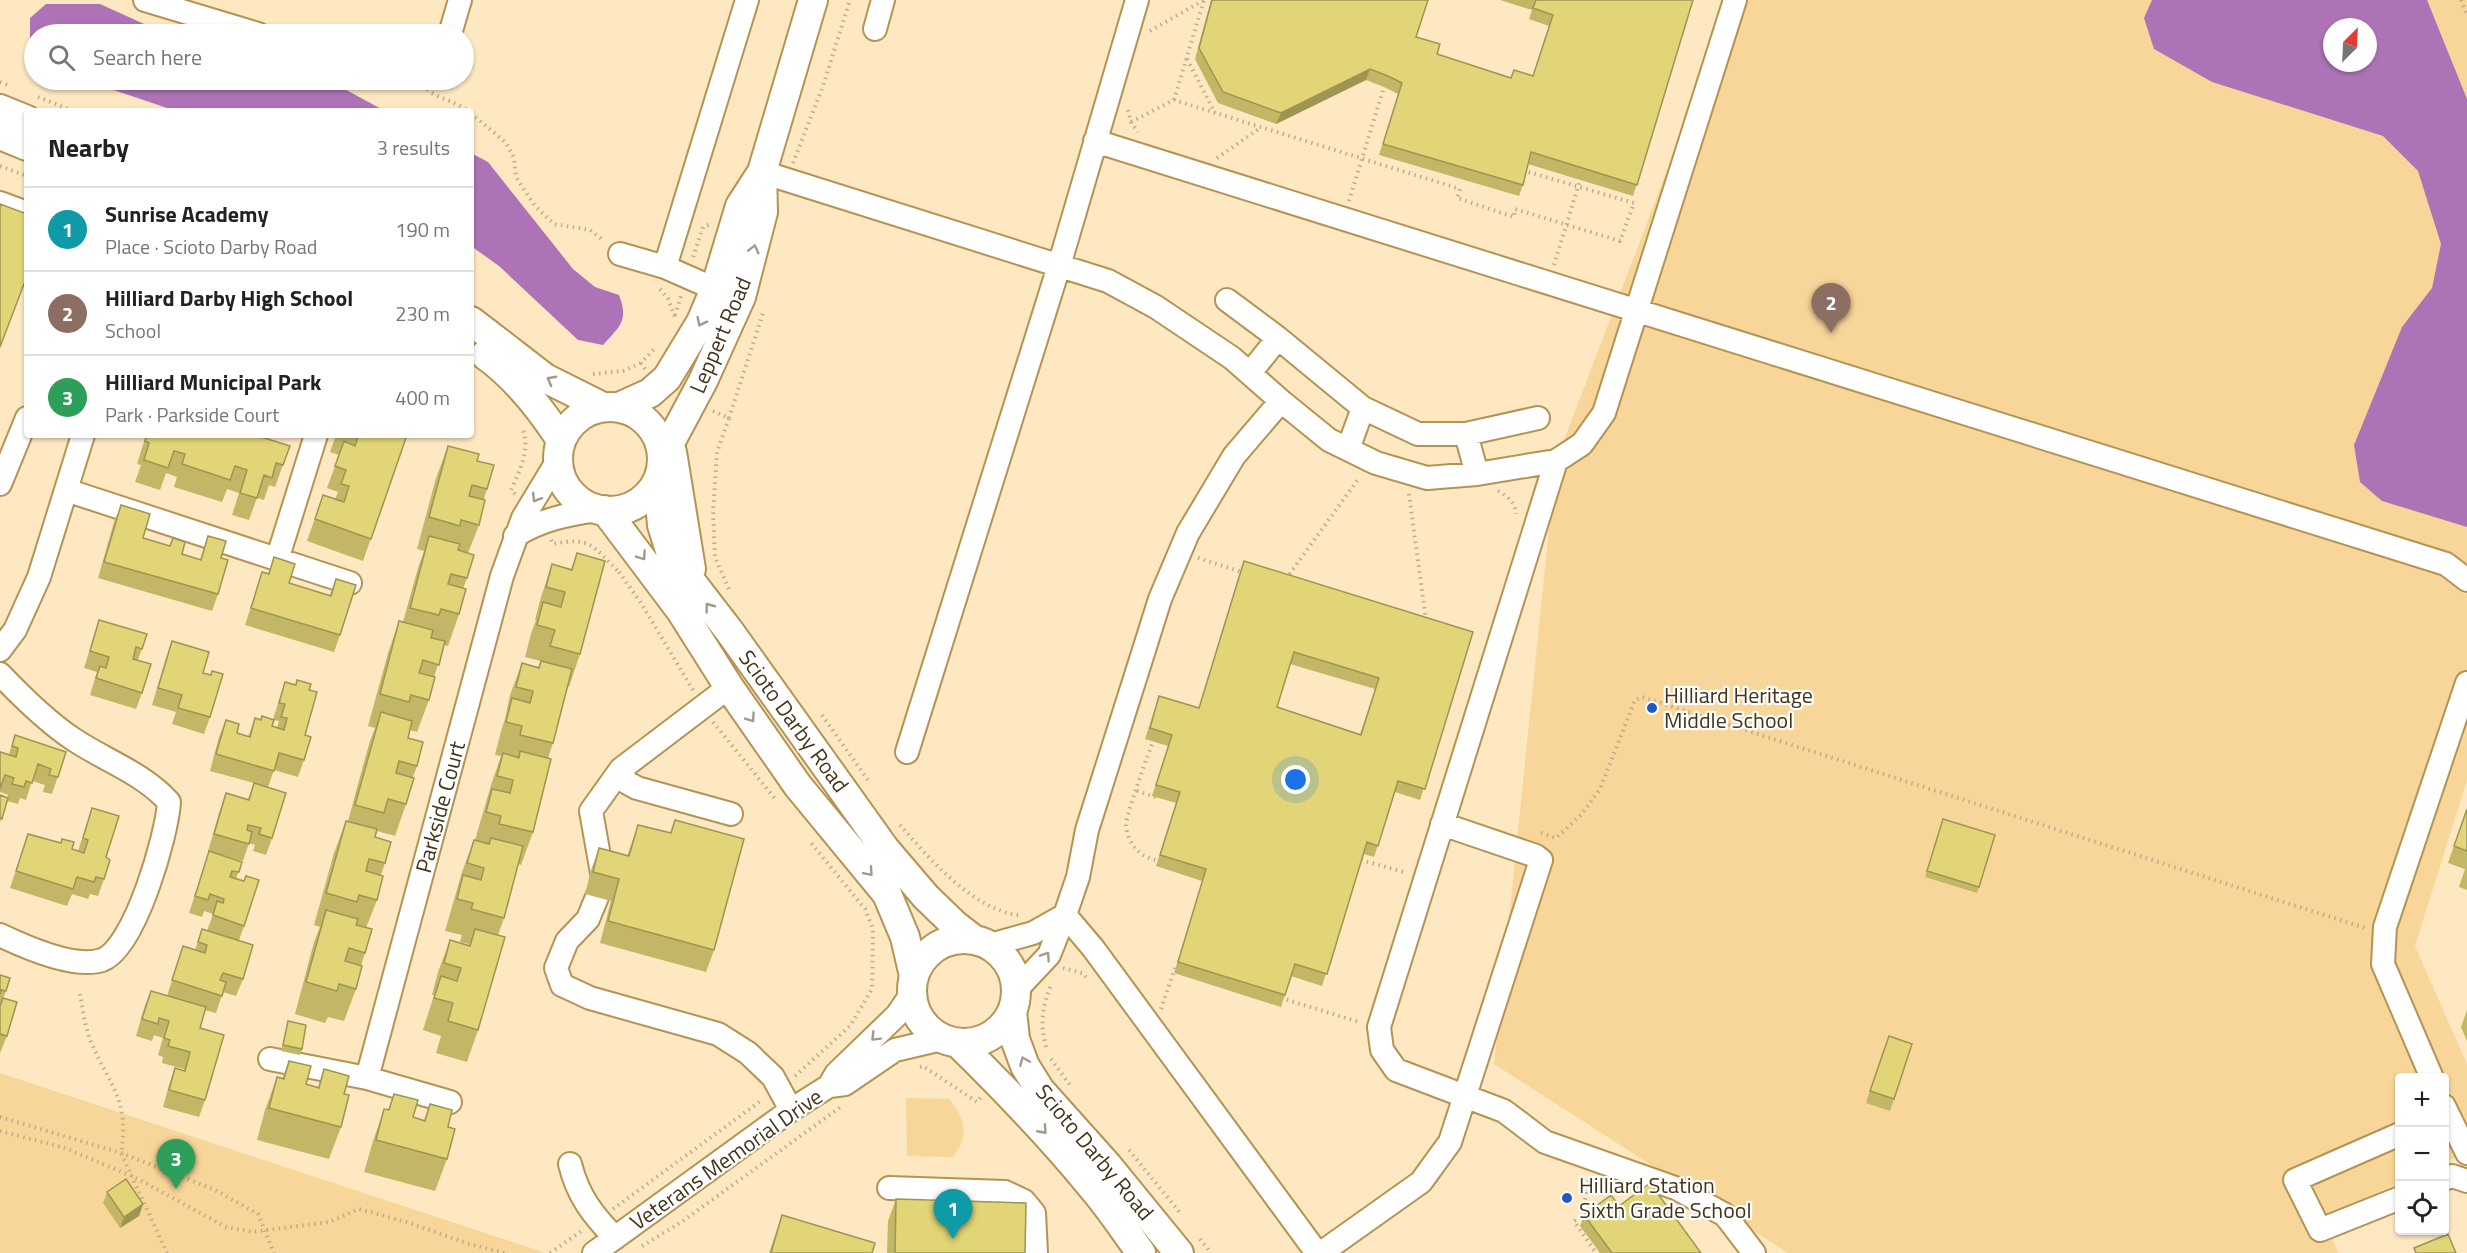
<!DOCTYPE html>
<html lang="en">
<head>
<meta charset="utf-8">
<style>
	:root { --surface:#fff; --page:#f2f2f2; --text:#222; --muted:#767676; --line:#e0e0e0; --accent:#2058c5 }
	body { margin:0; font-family:"Titillium Web",sans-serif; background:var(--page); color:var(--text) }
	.controls { position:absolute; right:18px; bottom:18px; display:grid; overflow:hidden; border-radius:6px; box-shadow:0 2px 4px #0004 }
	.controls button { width:54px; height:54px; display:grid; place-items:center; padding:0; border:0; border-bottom:2px solid var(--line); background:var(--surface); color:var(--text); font:30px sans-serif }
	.compass { position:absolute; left:2323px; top:18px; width:54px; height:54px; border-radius:50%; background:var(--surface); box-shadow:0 2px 4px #0004; rotate:24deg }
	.you { position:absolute; left:1296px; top:780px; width:21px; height:21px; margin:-15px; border:4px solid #fff; border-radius:50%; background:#1a73e8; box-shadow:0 0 0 9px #1a73e833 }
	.badge { display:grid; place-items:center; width:39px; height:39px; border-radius:50%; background:var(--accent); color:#fff; font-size:20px; font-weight:700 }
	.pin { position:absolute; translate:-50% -50px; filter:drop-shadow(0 2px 3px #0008) }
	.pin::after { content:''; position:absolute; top:32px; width:21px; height:18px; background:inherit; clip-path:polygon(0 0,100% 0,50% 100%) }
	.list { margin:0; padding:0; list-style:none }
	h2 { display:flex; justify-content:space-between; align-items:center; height:78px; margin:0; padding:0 24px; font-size:26px }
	h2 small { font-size:20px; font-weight:400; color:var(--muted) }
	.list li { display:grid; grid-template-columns:39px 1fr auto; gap:18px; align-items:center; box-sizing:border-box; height:84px; padding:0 24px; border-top:2px solid var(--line) }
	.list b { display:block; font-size:22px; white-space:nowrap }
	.list p { margin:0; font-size:20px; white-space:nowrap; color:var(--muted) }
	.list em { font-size:20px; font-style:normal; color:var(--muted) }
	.icon { flex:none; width:33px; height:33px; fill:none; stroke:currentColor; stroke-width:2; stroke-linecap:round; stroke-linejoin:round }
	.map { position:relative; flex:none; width:2467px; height:1253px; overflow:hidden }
	.search { position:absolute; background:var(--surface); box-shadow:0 2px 4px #0004; left:24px; top:24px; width:450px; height:66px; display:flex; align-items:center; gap:15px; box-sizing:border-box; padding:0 21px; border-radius:33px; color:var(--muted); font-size:22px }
	.panel { position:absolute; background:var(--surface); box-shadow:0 2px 4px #0004; left:24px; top:108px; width:450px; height:330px; border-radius:6px }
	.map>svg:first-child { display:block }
	.green { fill:#f8d699; fill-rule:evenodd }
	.water { fill:#ad73b6; fill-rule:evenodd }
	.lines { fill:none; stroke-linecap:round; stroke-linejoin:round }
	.minor-casing { stroke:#b59353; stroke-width:26 }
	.major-casing { stroke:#b59353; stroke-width:32 }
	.path { stroke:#bfac89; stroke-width:4; stroke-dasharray:1.5 4.5; stroke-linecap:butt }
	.minor { stroke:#fff; stroke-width:22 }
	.major { stroke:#fff; stroke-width:28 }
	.wall { fill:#c2b766; fill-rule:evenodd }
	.shaded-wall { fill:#9e9553 }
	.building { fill:#e1d577; stroke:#9e9553; stroke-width:1.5; fill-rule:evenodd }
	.oneway { stroke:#a09a8c }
	.poi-dot { fill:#2058c5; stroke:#fff; stroke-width:2 }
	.labels { text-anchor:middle; stroke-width:4.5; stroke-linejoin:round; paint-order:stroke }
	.street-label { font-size:22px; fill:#423419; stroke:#fff }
	.poi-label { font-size:22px; fill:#423419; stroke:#fff; text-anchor:start }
</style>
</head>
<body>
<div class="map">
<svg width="2467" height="1253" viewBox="0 0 2467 1253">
	<rect width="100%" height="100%" fill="#fde8c1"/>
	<path class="green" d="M1732 0H2467V780L2415 946 2467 1064V1152L2445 1162 2444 1078H2400L2399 1183 2324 1217 2338 1253H1788L1494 1064 1556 461ZM2332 27H2368V63H2332Z
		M0 1073 473 1229 546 1253H0Z
		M906 1098 949 1099C965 1119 970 1134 953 1157L907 1156Z"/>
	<path class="water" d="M2152 0H2427L2467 99V527L2382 501 2360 482 2354 445 2402 327 2432 288 2441 244 2418 171 2383 136 2212 82 2154 49 2144 18ZM2332 27H2368V63H2332Z
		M46 4H100L153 28 161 34H34V58L30 54V18Z
		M84 80H328L385 111H176Z
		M471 153 488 162 573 269 595 287 619 295C629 321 620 326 603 345L578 340 499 266 471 246Z"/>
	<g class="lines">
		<defs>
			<path id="minor" d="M145 0 258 34
				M875 29 883 0
				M450 34 460 0
				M1095 141 2446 564 2467 580
				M762 172 1108 281 1156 307 1232 358 1281 401 1329 440 1376 463 1427 478 1477 474 1556 461 1582 444 1604 413 1735 0
				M0 203 27 213
				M620 254 665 267 715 289
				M665 267 747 0
				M1227 300 1278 338 1363 408 1418 434H1466L1538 418
				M1250 373 1278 338
				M1466 434 1477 474
				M1348 449 1363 408
				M1556 461 1379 1027 1382 1050 1396 1070 1504 1111 1545 1142 1678 1189 1725 1215 1754 1253
				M0 484 27 418
				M66 490 350 583
				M515 536C540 520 568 514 597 510
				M277 560 316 435
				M0 650 15 630 39 577 83 435
				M0 674C22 697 46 721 73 739 104 760 143 773 169 802 167 835 135 948 102 960 75 969 25 947 0 935
				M729 687 621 769 626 782 637 788 731 814
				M907 752 1059 266 1137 0
				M602 873 591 811 621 769
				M597 897 588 919 567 941 556 968 562 985 590 998 718 1034 748 1053 773 1077 791 1110
				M1065 915 1093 948 1317 1253
				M990 945 1033 933 1065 915
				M1017 989 1049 955 1065 915 1078 877 1087 830 1144 650 1160 599 1188 533 1234 456 1281 401
				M270 1059 367 1078 450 1102
				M367 1078 502 576 523 518 558 460
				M2432 1078 2383 964 2385 927 2467 683
				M830 1086 845 1084 895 1050 942 1039
				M2444 1106 2467 1153
				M2400 1134 2295 1180 2320 1230 2400 1198
				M570 1164C578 1196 592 1214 615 1238
				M2444 1179 2452 1176 2467 1181
				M889 1188 1005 1192 1024 1201 1034 1213 1036 1253
				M594 1253 791 1110 829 1086 836 1074 897 1015 912 993
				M1321 1253 1421 1182 1450 1142 1541 860 1536 856 1442 824"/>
			<path id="major" d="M0 109 27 120
				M0 135 27 146
				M471 321 545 378 603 407
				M485 355C516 377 540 408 561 440
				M558 459a52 52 0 1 1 104 0a52 52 0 1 1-104 0Z
				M619 407 650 393 667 378 701 322 715 289 740 206 762 172 813 0
				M672 452 691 569
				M663 456 703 381 741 297 763 212 762 172
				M658 482 662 525 674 564 690 580 730 632 885 849 926 897 955 925 973 939
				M605 510 681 611 729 687 798 786 887 894 905 937 914 976
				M912 991a52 52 0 1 1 104 0a52 52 0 1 1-104 0Z
				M1012 1011 1015 1039 1025 1066 1040 1090 1108 1166 1179 1253
				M958 1043C1005 1089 1050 1136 1092 1187 1110 1208 1125 1231 1141 1253"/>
		</defs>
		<use href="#minor" class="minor-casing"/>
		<use href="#major" class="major-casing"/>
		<path class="path" d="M2461 0 2467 15
			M1150 31 1204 0
			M1187 59 1215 113
			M420 80C428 98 453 99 468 111
			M0 82 8 85
			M38 97 73 111
			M1174 100 1204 0
			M1128 110 1131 122 1138 132
			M471 113 506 143 514 158 516 177 535 206 554 224 590 230 604 241
			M1131 122 1174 100 1460 189 1457 198 1514 217 1515 209 1620 241 1634 203 1525 171
			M1217 158 1260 128
			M793 163 823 86 850 0
			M0 166 27 176
			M1349 201 1384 87
			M693 257 703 227 711 224
			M1554 265 1580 180
			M660 289 668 299 675 317 674 319
			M675 315 681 296
			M645 369 641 363 655 348
			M593 374 623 371 641 363
			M713 411 729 418 717 452 713 512 715 557 729 589
			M729 418 764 310
			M1498 491C1507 496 1516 503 1516 514
			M515 494 511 490C520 470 531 449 522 428
			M1409 494 1426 620
			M551 540 553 544C592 536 593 547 619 572
			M1198 558 1245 573
			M619 572 641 603 693 690
			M1286 579 1359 478
			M822 715 870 783
			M713 722 776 800
			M1154 739C1149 751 1126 815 1126 825 1127 843 1141 859 1158 860
			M1137 791 1156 797
			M900 825C929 858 972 909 1018 915
			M1541 833 1556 838 1581 815 1600 789 1635 700 1642 697 2365 928
			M1361 860 1407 873
			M1063 968 1082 973 1086 977
			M80 994C83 1010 85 1029 92 1044 110 1086 130 1101 121 1153L167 1253
			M1281 998 1359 1022
			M1161 1009 1176 965 1179 966
			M1046 1047C1040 1024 1042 1007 1051 985
			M1051 1059 1070 1085
			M920 1067 923 1066 977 1102 981 1097
			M795 1076 850 1026 872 989 873 929 865 909 811 843
			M0 1117 121 1153 213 1189 258 1214 274 1253
			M0 1131 65 1148 138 1179 226 1227 252 1232 329 1222 359 1209 410 1223 469 1244 505 1253
			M1129 1150 1181 1214
			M613 1209 762 1100
			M1586 1214 1574 1221 1596 1253
			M1581 1217 1590 1177
			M1200 1239 1211 1253
			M642 1246 680 1223 842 1106
			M550 1253 583 1230"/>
		<use href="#minor" class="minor"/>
		<use href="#major" class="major"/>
	</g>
	<path class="wall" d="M1211 0H1428L1416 37 1437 54 1511 78 1533 76 1549 26 1529 19 1532 10 1500 0H1693L1633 196 1528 164 1523 185 1519 196 1379 155 1398 94 1384 87 1366 80 1276 124 1218 103 1195 59Z
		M146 435H255L283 465 275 487 269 485 264 500 257 498 249 520 232 515 239 493 227 489 222 502 174 487 177 477 166 473 160 490 135 482 141 465 137 464Z
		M336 435H407L363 561 307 541 323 495 335 499 338 492 327 488 339 455 330 452Z
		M448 446 477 461 487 489 484 499 479 525 468 553 467 578 463 589 459 614 448 646 444 645 434 677 429 700 417 732 410 730 408 738 417 766 413 777 406 804 395 836 377 831 375 837 385 863 381 875 377 900 366 928 365 953 361 966 356 989 344 1021 328 1017 325 1023 295 1014 314 942 320 927 314 925 334 853 346 821H348L369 744 375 728 368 726 388 653 399 621 403 622 418 568 424 551 417 549 436 478Z
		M121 505 143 538 182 554 200 560 208 536 221 558 218 594 212 611 98 578 114 522Z
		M577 553 580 654 569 687 568 686 553 743 548 758 533 832 521 865 518 864 504 918 498 935 478 1030 467 1062 436 1053 441 1036 423 1030 434 995H432L438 972 450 940 469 945V944L460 942 462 935 445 931 462 872 474 840H475L491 785 501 756 495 755 501 731 505 719 510 695 522 663 538 667 541 661 525 657 531 634 536 620H535L541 597 552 564 571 569Z
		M274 557 289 583 330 595 336 579 340 635 334 652 245 625 262 572 268 574Z
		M1244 561 1473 632 1420 800 1395 792 1374 857 1364 854 1322 986 1291 976 1281 1007 1174 973 1202 881 1156 866 1176 803 1152 796 1168 746 1145 739 1159 696 1199 708ZM1290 664 1375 689 1360 734 1277 707Z
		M99 620 147 634 138 660 142 693 136 709 90 695 97 672 84 668Z
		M172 641 203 673 210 717 204 734 172 724 176 712 152 705 166 658Z
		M285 682 309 690 305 735 304 760 298 777 274 770 268 787 272 838 266 855 253 851 255 845 249 843 243 861 208 851 220 810 226 793 248 799 254 783 210 771 219 737 226 720 237 733 248 737 255 718 261 720 273 719ZM274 720 279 721 277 728 272 726Z
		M15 735 66 752 52 794 43 792 45 785 32 781 26 800 20 798 18 804 7 801 0 823V795L7 798 8 795 0 792V751L9 754Z
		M92 808 106 857 104 879 98 896 90 894 88 899 72 894 67 906 10 888 28 834 78 851Z
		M2467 808V890L2459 887 2465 869 2448 863Z
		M1943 819 1979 887 1977 893 1925 877Z
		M675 820 714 950 706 972 600 943 611 901 585 894 591 870 599 848 627 856 638 825 670 833Z
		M209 851 242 862 236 879 244 926 239 940 243 979 236 996 223 992 216 1013 205 1010 200 1028 205 1100 199 1117 163 1107 169 1085 175 1068 184 1071V1069L162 1063 163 1057 158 1055 163 1038 154 1035 152 1041 136 1036 144 1008 151 991 167 996 183 946 195 950 202 929 207 931 213 914 204 911 202 917 189 913Z
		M0 975 6 991 0 1006 7 1036 0 1053Z
		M2467 1010V1041L2461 1027Z
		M288 1021 302 1049 300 1055 281 1051Z
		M1884 1048 1894 1099 1890 1111 1866 1103Z
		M289 1061 306 1084 318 1087 324 1069 344 1094 341 1127 329 1159 257 1140 265 1110 277 1077 282 1079Z
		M394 1094 413 1117 424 1120 430 1104 448 1127 447 1159 435 1191 364 1172 373 1141 384 1109 388 1110Z
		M107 1192 143 1204 139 1216 120 1228 103 1203Z
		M896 1199 1025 1253H887L888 1221Z
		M1619 1206 1701 1253H1600L1580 1226 1584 1215Z
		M782 1215 872 1253H769Z"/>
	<path class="shaded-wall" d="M1370 69 1366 80 1276 124 1281 113Z
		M143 1204 139 1216 120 1228 124 1217Z"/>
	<path class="building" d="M1212 0H1428L1416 37 1440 44 1437 54 1511 78 1514 70 1533 76 1553 15 1533 8 1536 0H1693L1637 185 1531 152 1523 185 1383 144 1402 83 1388 76 1370 69 1281 113 1223 92 1199 48Z
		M0 204 27 214V276L0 347Z
		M147 435H255L290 446 283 465 276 463 272 478 264 475 257 498 240 493 247 470 235 466 230 480 182 464 185 454 174 451 168 468 144 460 149 443 145 441Z
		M354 435H407L371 539 315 519 323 495 344 502 349 486 341 484 346 470 335 466 344 441 355 446 358 437Z
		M448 446 479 454 477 461 494 465 487 489 472 485 469 496 485 500 479 525 461 520 460 526 429 517Z
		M121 505 150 514 143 538 170 546 173 538 185 542 182 554 201 560 208 536 226 541 221 558 228 560 218 594 104 562Z
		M429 536 460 544 458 550 474 555 467 578 451 574 448 584 466 589 459 614 441 609 439 615 410 608Z
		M577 553 605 561 580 654 550 646 555 630 537 625 543 602 561 607 565 592 546 587 552 564 572 570Z
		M274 557 295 564 289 583 331 596 336 579 356 585 340 635 251 608 262 572 269 574Z
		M1244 561 1473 632 1425 789 1398 781 1378 846 1367 842 1327 974 1295 964 1285 995 1178 962 1206 869 1160 855 1180 792 1156 785 1172 735 1150 728 1159 696 1199 708ZM1294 652 1379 678 1361 735 1277 707Z
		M99 620 147 634 142 649 136 647 133 659 151 664 142 693 96 678 100 666 106 668 109 657 90 651Z
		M399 621 433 630 431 638 445 641 439 665 423 660 419 673 435 677 429 700 411 695 409 702 380 694Z
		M172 641 209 652 203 673 211 675 212 671 223 674 210 717 178 708 182 695 158 688Z
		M541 661 572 669 553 743 520 735 522 726 506 722 512 698 530 703 533 691 516 687 522 663 539 668Z
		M297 680 311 684 309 690 317 692 305 735 311 737 304 760 279 753 274 771 216 754 226 720 239 724 237 733 250 737 255 718 261 720 262 716 274 720 272 726 284 730 287 718 281 717 285 704 279 703 285 682 296 685Z
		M381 712 412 721 408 738 423 742 417 766 399 761 396 773 414 778 406 804 388 799 384 813 355 805Z
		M15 735 66 752 58 777 49 775 51 769 38 764 32 783 26 781 24 787 12 784 14 778 5 775 0 789V752L16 757 18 748 12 746Z
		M520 751 551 759 533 832 499 824 501 816 486 812 492 789 510 793 513 780 497 776 503 753 519 758Z
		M254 783 286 793 272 838 259 834 261 828 248 825 247 830 252 832 249 844 214 834 226 793 249 800Z
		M0 795 8 798 2 819 0 818Z
		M92 808 119 816 106 857 110 860 104 879 96 877 94 882 77 877 73 889 16 871 28 834 61 843 62 839 74 842 72 849 84 853 88 840 83 838Z
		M2467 809V851L2454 846Z
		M1943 819 1995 835 1979 887 1927 871Z
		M675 820 744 839 714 950 608 921 619 879 593 872 599 848 629 856 638 825 671 833Z
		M346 821 377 829 375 837 391 842 385 863 369 859 366 871 383 876 377 900 359 895 357 902 326 893Z
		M491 838 523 846 504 918 471 909 473 903 457 899 463 875 481 880 484 868 467 863 474 840 489 844Z
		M209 851 242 862 239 872 232 871 230 877 244 881 246 876 259 880 244 926 213 915 217 901 223 903 224 899 210 894 208 900 195 896Z
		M326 910 358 919 356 925 372 929 365 953 349 948 345 961 362 966 356 989 339 984 337 991 306 982Z
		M202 929 253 945 243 979 223 973 220 980 226 982 222 996 172 980 183 946 205 953 207 945 198 942Z
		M475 929 505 937 478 1030 448 1021 453 1003 434 998 441 976 457 981 461 968 444 963 450 940 470 946Z
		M0 975 10 978 6 991 1 990 0 994Z
		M151 991 206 1007 200 1028 224 1035 205 1100 169 1090 175 1068 185 1071 190 1052 168 1046 170 1040 164 1038 169 1021 159 1018 158 1024 142 1019Z
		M3 998 17 1002 7 1036 0 1034V1006Z
		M288 1021 306 1025 302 1049 283 1045Z
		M1889 1036 1912 1044 1894 1099 1870 1091Z
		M289 1061 311 1066 306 1084 319 1088 324 1069 349 1076 344 1094 349 1095 341 1127 269 1108 277 1077 284 1079Z
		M394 1094 418 1100 413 1117 425 1121 430 1104 452 1110 448 1127 455 1129 447 1159 376 1140 384 1109 389 1110Z
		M126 1179 143 1204 124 1217 107 1192Z
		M1650 1183 1701 1253H1612L1584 1215 1611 1195 1619 1206Z
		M896 1199 1026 1203 1025 1253H895Z
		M782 1215 875 1243 872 1253H771Z
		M2448 1234 2456 1253H2416L2414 1248Z"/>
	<defs><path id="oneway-chevron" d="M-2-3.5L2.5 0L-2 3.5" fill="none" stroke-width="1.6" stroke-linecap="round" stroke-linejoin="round" transform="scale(1.5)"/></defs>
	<g class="oneway">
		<use href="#oneway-chevron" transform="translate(754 249) rotate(-76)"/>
		<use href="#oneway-chevron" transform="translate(701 322) rotate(116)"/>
		<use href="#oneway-chevron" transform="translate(551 380) rotate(-152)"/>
		<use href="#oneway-chevron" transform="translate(536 498) rotate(121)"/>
		<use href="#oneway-chevron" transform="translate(642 556) rotate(55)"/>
		<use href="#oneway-chevron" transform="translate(709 607) rotate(-127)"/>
		<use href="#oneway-chevron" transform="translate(751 718) rotate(55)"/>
		<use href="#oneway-chevron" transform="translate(869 872) rotate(49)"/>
		<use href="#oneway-chevron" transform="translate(1046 956) rotate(-56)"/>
		<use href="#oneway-chevron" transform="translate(875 1037) rotate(135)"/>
		<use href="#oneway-chevron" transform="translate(1024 1061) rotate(-113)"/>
		<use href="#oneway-chevron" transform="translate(1043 1130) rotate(48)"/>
	</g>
	<g class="poi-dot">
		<circle cx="1652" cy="708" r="6"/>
		<circle cx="1567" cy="1198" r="6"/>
	</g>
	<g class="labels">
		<g class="street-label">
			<text transform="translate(720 335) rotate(-67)" y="8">Leppert Road</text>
			<text transform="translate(794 721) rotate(54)" y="8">Scioto Darby Road</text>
			<text transform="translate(440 807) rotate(-75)" y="8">Parkside Court</text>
			<text transform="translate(1095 1152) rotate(50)" y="8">Scioto Darby Road</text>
			<text transform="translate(726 1159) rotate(-35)" y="8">Veterans Memorial Drive</text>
		</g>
		<g class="poi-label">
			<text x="1664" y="703">Hilliard Heritage<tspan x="1664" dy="25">Middle School</tspan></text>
			<text x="1579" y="1193">Hilliard Station<tspan x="1579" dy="25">Sixth Grade School</tspan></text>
		</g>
	</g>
</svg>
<div class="controls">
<button>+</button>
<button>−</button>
<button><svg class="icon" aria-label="locate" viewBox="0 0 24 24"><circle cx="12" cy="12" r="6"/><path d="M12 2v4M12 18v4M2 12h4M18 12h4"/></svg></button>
</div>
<svg class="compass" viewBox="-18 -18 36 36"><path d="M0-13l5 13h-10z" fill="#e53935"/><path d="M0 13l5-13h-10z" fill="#767676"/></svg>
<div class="you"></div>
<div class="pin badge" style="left:953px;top:1239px;background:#0f9aa8">1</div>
<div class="pin badge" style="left:1831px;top:333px;background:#8d6e63">2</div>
<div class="pin badge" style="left:176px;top:1189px;background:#2e9e5b">3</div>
<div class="search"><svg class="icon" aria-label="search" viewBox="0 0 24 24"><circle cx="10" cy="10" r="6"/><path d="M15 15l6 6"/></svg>Search here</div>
<section class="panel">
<h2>Nearby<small>3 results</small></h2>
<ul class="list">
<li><span class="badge" style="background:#0f9aa8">1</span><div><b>Sunrise Academy</b><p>Place · Scioto Darby Road</p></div><em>190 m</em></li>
<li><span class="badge" style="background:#8d6e63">2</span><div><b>Hilliard Darby High School</b><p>School</p></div><em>230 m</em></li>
<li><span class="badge" style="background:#2e9e5b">3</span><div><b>Hilliard Municipal Park</b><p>Park · Parkside Court</p></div><em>400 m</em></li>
</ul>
</section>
</div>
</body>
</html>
